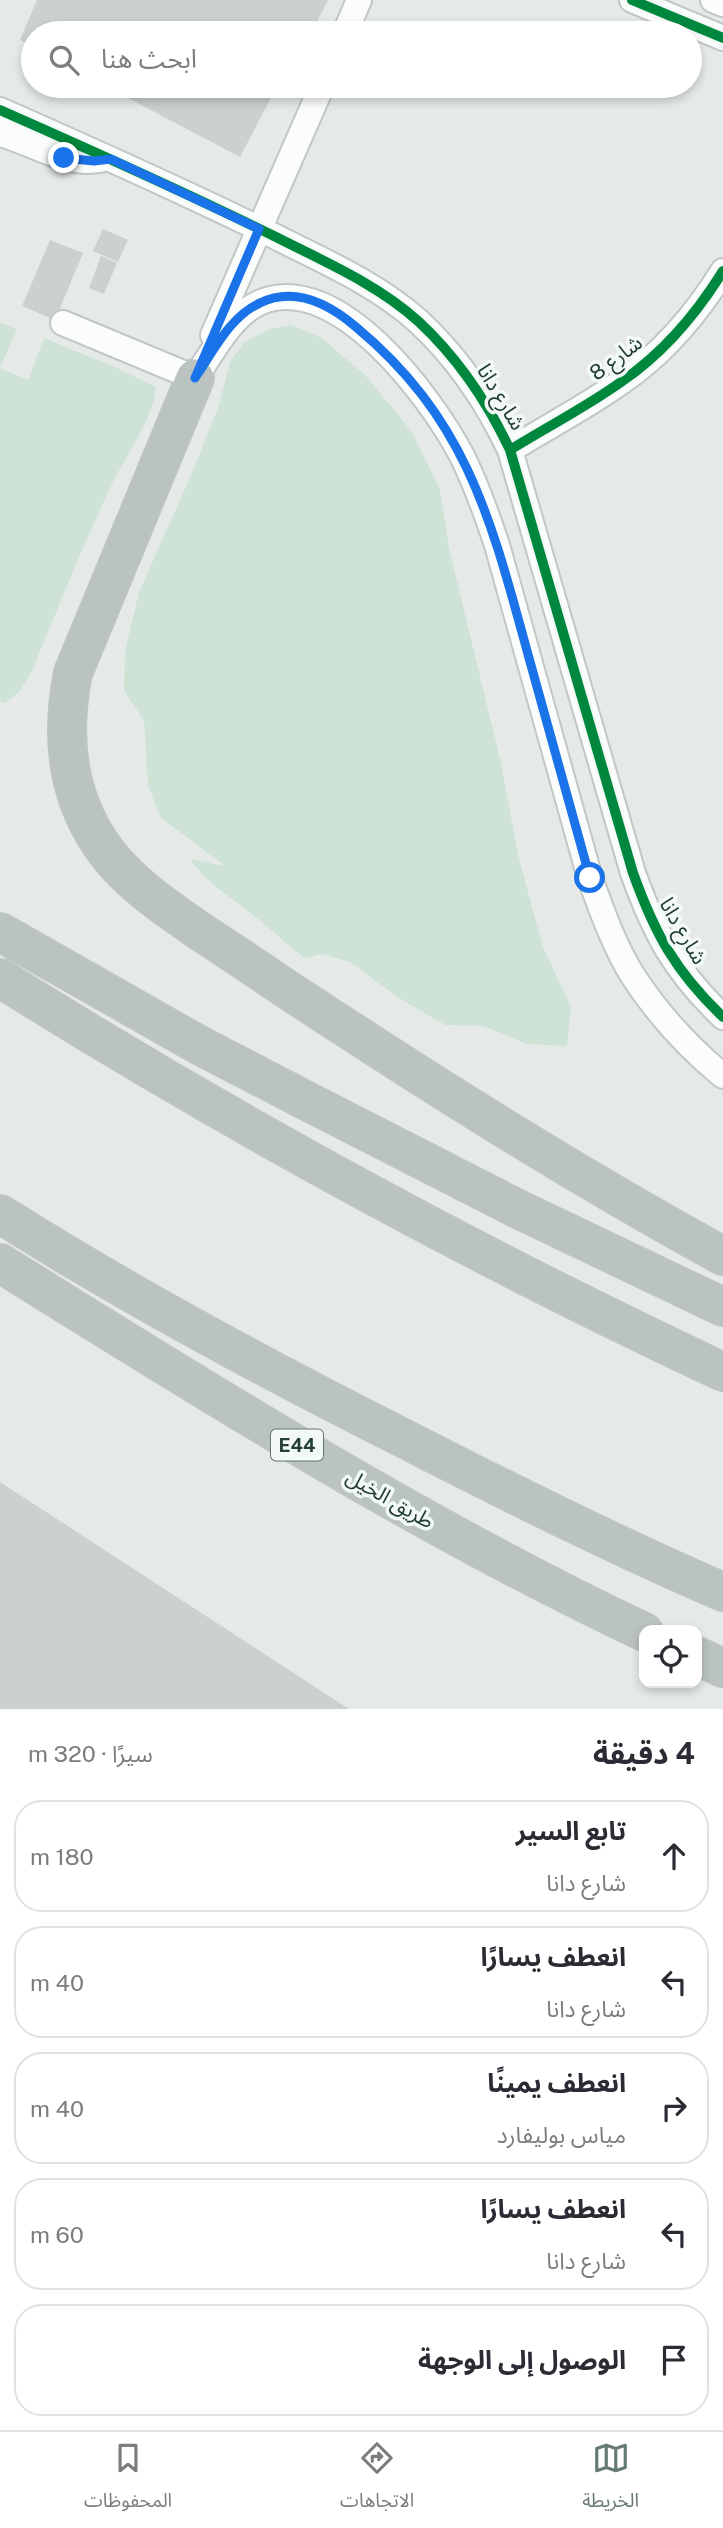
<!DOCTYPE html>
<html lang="ar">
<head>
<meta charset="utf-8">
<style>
	:root { --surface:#fff; --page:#f7f7f7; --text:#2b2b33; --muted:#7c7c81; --line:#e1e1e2; --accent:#667a75 }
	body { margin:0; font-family:"Public Sans","Noto Sans Arabic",sans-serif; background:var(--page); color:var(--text); direction:rtl }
	.controls { position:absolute; right:21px; bottom:21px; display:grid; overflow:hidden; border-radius:14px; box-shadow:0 4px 10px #0003 }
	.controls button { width:63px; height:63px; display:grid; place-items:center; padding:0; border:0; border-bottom:2px solid var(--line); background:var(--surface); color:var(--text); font:35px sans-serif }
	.stop { position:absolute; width:21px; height:21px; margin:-16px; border:5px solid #1a73e8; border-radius:50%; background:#fff }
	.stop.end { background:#1a73e8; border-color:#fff; box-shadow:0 2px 7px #0008 }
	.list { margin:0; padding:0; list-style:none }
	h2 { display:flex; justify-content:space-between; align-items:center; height:91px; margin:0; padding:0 28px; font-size:30px }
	h2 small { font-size:23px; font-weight:400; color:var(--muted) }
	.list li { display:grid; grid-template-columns:46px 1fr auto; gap:21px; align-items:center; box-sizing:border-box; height:112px; margin:0 14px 14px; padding:0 14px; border:2px solid var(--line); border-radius:28px }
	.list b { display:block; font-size:26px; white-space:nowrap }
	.list p { margin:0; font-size:23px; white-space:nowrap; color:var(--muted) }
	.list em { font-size:23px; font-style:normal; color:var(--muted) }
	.icon { flex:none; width:38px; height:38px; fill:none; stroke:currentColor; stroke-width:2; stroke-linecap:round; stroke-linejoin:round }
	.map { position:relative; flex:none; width:723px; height:1709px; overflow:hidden; direction:ltr }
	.search { position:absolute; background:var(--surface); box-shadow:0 4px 10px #0003; left:21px; right:21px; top:21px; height:77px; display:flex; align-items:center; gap:18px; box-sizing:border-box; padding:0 24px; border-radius:38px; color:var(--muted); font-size:26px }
	.sheet { height:721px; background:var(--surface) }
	nav { display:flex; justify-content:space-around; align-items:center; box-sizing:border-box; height:98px; border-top:2px solid var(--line); background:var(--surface); font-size:19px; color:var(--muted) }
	nav a { display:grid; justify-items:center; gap:4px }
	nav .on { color:var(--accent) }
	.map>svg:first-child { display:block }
	.green { fill:#cee3d5 }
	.building { fill:#cbd1cf }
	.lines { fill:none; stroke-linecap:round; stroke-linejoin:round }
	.minor-casing { stroke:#c2c7c5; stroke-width:28 }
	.highway-casing { stroke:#bdc6c4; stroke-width:40 }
	.minor { stroke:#fbfcfc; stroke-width:24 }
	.highway { stroke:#bac3c1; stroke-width:37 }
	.cycleway-casing { stroke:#f3f9f6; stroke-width:15 }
	.cycleway { stroke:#00873e; stroke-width:10 }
	.route { stroke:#1a73e8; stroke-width:9 }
	.labels { text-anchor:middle; stroke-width:7; stroke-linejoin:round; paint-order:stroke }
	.shield { fill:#f3f9f6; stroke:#617670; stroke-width:2 }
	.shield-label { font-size:19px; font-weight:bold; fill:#223e37 }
	.street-label { font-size:21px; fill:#223e37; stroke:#f3f9f6 }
</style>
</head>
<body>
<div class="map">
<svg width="723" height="1709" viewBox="0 0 723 1709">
	<rect width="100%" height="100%" fill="#e5eae8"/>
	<path class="green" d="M0 323 17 329 0 368 28 380 44 338 117 368 156 387C154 418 126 455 112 484 83 545 58 608 32 671L19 692 5 703 0 702Z
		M291 325 322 338 366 376 412 432 440 490 449 548 501 763 519 859 543 947 571 1007 567 1046 526 1044 484 1026 445 1025 396 996 350 962 322 954 305 958C288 945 273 932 257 918 234 899 208 885 190 859L225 866 160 817 148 785 144 721 124 690 125 652 139 592 192 473 219 405 230 362 244 342 270 329Z"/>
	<path class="building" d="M37 0H328L311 33H33V47L20 40Z
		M105 86H277L240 157Z
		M103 229 128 240 118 262 93 251Z
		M50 240 83 253 55 320 22 306Z
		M101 256 117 263 104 294 89 288Z
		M0 1482 349 1709H0Z"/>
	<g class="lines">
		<defs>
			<path id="minor" d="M632 0 723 38
				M713 0 723 4
				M345 33 359 0
				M0 110C93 151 185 192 276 237 325 262 377 284 418 321 458 358 487 401 510 450L633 873C655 934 675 971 723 1017
				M0 134C34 143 64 166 100 160
				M63 323 195 378
				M213 335 322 86
				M195 378C213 352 231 315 261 302 337 270 432 398 462 456 476 484 487 515 497 545L590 878C602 911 614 946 633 976 657 1013 689 1048 723 1076
				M510 450C547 427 586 407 621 382 662 354 697 313 723 271"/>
			<path id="highway" d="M195 378 73 673C61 733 66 794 102 846 128 883 164 906 201 932 229 950 257 969 285 988 428 1082 573 1174 723 1256
				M0 932 199 1045 301 1098 518 1209 723 1307
				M0 978C233 1124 474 1255 723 1372
				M0 1214C130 1296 266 1369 403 1438 508 1492 614 1545 723 1592
				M0 1263C210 1394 420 1526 644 1632
				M697 1656 723 1668"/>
		</defs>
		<use href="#minor" class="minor-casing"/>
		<use href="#highway" class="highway-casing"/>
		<use href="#minor" class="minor"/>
		<use href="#highway" class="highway"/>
		<defs>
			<path id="cycleway" d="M632 0 723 38
				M0 110C93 151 185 192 276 237 325 262 377 284 418 321 458 358 487 401 510 450L633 873C655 934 675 971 723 1017
				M510 450C547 427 586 407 621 382 662 354 697 313 723 271"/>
		</defs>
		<use href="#cycleway" class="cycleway-casing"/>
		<use href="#cycleway" class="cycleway"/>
	</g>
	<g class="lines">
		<path class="route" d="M64 158 94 161 111 159 259 229 195 378C213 352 230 316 260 303 295 286 329 304 356 327 469 421 492 524 529 658 549 731 570 805 590 878"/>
	</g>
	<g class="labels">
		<rect class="shield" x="271" y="1429.5" width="52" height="31" rx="5"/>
		<g class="shield-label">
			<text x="297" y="1452">E44</text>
		</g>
		<g class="street-label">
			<text transform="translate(616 358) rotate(-37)" y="7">شارع 8</text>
			<text transform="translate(501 397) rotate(59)" y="7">شارع دانا</text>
			<text transform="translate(683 931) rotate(60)" y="7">شارع دانا</text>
			<text transform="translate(390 1499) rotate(30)" y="7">طريق الخيل</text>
		</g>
	</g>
</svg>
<div class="controls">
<button><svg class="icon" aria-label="locate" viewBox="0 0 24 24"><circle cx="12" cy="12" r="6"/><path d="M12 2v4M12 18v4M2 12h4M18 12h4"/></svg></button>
</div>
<div class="stop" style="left:590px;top:878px"></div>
<div class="stop end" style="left:64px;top:158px"></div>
<div class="search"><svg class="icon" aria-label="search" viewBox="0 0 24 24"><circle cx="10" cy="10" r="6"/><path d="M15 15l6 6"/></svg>ابحث هنا</div>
</div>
<section class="sheet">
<h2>4 دقيقة<small>سيرًا · 320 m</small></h2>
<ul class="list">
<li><svg class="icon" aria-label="ahead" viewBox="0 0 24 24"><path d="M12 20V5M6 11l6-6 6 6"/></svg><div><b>تابع السير</b><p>شارع دانا</p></div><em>180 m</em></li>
<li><svg class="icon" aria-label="left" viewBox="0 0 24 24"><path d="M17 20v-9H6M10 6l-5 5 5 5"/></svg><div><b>انعطف يسارًا</b><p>شارع دانا</p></div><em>40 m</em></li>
<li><svg class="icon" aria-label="right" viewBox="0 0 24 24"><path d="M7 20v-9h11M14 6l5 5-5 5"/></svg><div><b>انعطف يمينًا</b><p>مياس بوليفارد</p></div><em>40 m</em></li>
<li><svg class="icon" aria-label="left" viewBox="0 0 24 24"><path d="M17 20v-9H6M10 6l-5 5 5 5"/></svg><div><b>انعطف يسارًا</b><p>شارع دانا</p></div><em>60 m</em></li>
<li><svg class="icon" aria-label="arrive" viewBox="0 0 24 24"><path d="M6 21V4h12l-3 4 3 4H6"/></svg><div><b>الوصول إلى الوجهة</b></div></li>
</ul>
</section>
<nav>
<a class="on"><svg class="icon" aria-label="map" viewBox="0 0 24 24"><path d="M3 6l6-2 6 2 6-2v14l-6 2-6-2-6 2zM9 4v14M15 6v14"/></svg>الخريطة</a>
<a><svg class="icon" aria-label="directions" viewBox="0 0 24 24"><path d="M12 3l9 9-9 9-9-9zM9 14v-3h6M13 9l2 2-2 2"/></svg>الاتجاهات</a>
<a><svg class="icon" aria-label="saved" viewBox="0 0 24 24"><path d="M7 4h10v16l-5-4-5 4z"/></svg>المحفوظات</a>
</nav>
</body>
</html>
